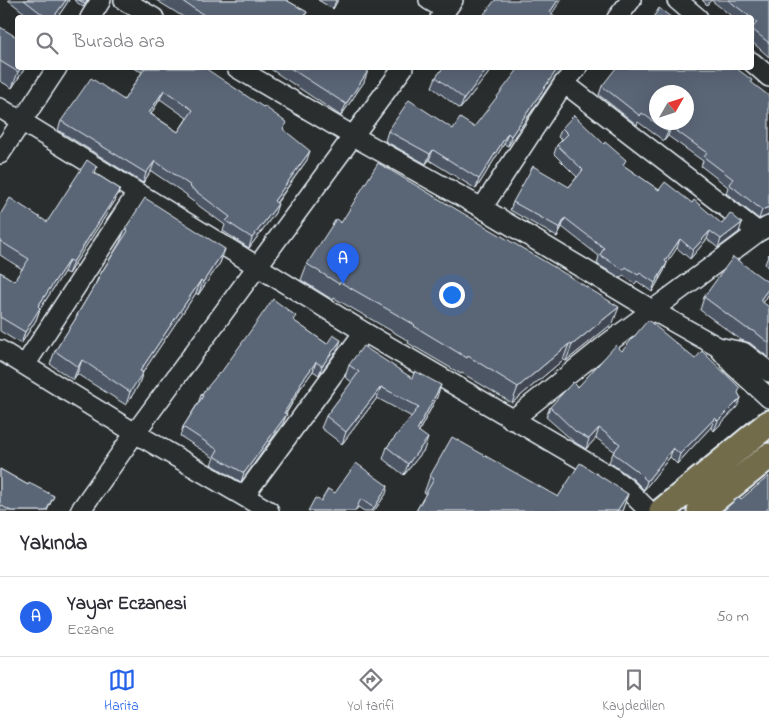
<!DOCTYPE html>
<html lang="tr">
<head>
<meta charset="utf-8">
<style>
	:root { --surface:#fff; --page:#f7f7f7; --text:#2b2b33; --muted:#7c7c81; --line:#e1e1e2; --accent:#2563eb }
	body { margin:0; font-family:"Indie Flower",sans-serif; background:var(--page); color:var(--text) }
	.compass { position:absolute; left:649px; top:85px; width:45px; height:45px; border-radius:50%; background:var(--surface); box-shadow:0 5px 20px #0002; rotate:51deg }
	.you { position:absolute; left:451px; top:294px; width:18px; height:18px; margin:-12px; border:4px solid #fff; border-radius:50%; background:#1a73e8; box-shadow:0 0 0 8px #1a73e833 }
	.badge { display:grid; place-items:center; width:32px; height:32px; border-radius:50%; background:var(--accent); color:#fff; font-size:16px; font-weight:700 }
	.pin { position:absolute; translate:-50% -41px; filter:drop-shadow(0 1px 2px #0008) }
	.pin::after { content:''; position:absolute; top:26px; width:18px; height:15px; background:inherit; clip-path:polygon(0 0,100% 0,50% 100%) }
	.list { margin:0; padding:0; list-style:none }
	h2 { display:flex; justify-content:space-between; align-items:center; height:65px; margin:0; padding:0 20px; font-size:21px }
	h2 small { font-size:16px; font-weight:400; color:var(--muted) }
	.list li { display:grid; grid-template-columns:32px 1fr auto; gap:15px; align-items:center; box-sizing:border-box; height:80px; padding:0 20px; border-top:1px solid var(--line) }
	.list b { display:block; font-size:19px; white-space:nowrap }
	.list p { margin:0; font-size:16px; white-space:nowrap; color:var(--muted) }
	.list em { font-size:16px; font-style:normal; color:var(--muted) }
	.icon { flex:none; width:28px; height:28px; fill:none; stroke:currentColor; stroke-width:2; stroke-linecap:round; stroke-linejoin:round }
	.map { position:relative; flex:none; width:769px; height:511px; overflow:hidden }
	.search { position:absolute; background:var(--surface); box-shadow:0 5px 20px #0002; left:15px; right:15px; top:15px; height:55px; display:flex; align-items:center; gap:12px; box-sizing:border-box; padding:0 18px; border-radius:5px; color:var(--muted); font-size:19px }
	.sheet { height:145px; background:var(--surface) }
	nav { display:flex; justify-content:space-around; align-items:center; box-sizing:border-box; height:70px; border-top:1px solid var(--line); background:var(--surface); font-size:14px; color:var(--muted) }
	nav a { display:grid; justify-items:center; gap:2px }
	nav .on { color:var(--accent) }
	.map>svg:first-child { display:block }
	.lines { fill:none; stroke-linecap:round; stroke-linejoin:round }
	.minor-casing { stroke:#e8f1f8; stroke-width:22 }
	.major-casing { stroke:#e8f1f8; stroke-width:29 }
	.minor { stroke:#2a2d2e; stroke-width:19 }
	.major { stroke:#736c4b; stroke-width:25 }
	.wall { fill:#4d5765; stroke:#e8f1f8; fill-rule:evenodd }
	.shaded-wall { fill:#3f4753; stroke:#e8f1f8 }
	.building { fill:#5a6576; stroke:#e8f1f8; fill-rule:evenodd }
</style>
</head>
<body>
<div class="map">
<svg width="769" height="511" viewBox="0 0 769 511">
	<rect width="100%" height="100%" fill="#2a2d2e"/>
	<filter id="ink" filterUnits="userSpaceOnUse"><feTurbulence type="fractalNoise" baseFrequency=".02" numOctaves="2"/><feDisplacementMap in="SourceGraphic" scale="10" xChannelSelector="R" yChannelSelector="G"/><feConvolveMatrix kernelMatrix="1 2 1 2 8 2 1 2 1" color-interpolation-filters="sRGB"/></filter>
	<g filter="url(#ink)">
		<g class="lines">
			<defs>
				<path id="minor" d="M124 0 154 18
					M429 0 446 10
					M677 0 698 18
					M90 18 101 0
					M440 18 453 0
					M617 18 631 0
					M752 62 769 77
					M237 68 353 136 482 208 652 310 718 347 743 352 769 372
					M564 83 758 232
					M0 108 364 332 610 476 626 488 649 511
					M0 154 57 68
					M482 208 564 83 577 68
					M718 347 733 365 769 398
					M0 350 135 433 269 511
					M25 365 137 193
					M512 420 608 343 758 232 769 226
					M244 496 364 332
					M80 511 135 433 403 68"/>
				<path id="major" d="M662 511 769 423
					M700 511 769 456"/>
			</defs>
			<use href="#minor" class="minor-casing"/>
			<use href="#major" class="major-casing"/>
			<use href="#minor" class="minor"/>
			<use href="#major" class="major"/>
		</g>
		<path class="wall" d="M8 0H69L57 18H31Z
			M74 0H88L83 7Z
			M156 0H286L307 12 306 15 309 18H185Z
			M318 0H338L333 9Z
			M702 0H769V57L752 42V18H734L711 0 707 5Z
			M0 27 25 68 12 88 0 81Z
			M133 68H192L285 131 307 160 277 203 275 213 249 248 223 231 225 225 187 197V195L151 171 143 183 58 130 61 121 124 100 142 72ZM160 99 187 118 178 132 151 114Z
			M269 68H364V82L341 116Z
			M443 68H490L488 74 460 109 432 87 436 77Z
			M555 77 508 146 504 144 476 189 429 160 426 164 385 141 388 131 453 129 474 127Z
			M751 82 769 215 759 219 726 193 728 187 701 166 703 161 668 136 664 141 638 122 637 125 599 95 602 86Z
			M562 128 624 166 659 190 692 203 722 224 739 232 718 248 707 239 690 259 677 248 667 262 664 271 652 292 637 281 635 284 623 275 621 278 597 264 599 256 562 227 557 237 510 210 513 202 569 187 577 177 554 154 557 145 562 140 558 137Z
			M97 167 95 173 120 189 115 201 68 274 64 272 40 309 36 320 21 344 0 331V272L14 281 22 269 0 255V215L47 222Z
			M341 223 613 323 566 361 563 360 512 403 462 373 461 374 408 343 409 341 334 298 333 300 301 280 307 264Z
			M125 229 225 249 220 263 198 295 196 293 143 372 138 386 126 405 77 374 73 380 50 364 55 351 75 320 77 315 95 285 98 278 120 242Z
			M769 254V269L765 264Z
			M769 283V292L767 297 763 303 769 307V358L750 343 741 340 700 310 704 297Z
			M294 321 327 344 338 349 319 375 313 371 300 389 298 393 286 414 283 423 241 482 211 464 214 458 180 436 183 427 198 403 201 395 220 374Z
			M622 351 738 393 741 398 737 407 714 431 711 427 677 464 670 457 644 490 633 479 609 462 614 451 596 438 586 449 573 441 546 417 550 407 578 387Z
			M349 365 437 397 419 431 424 450 404 475 383 459 387 447 412 417 377 398 342 444 321 428 326 416 352 382 345 377Z
			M0 469 28 485 54 496 47 511H0Z
			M430 476 558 497 628 494 622 511H416L426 494 424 493Z
			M335 493 386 494 374 511H364L358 507 356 511H308Z"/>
		<path class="shaded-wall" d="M66 0H69L57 18H53Z
			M336 0H338L333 9Z
			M558 0H561L549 18 550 12Z
			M21 68H25L12 88 18 72Z
			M488 68H490L488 74 460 109 464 99Z
			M558 68H563L555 77 508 146 511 136Z
			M368 71 364 82 341 116 346 104Z
			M164 90 160 99 146 122 149 113Z
			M671 127 668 136 664 141 668 132Z
			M508 133 504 144 476 189 479 179Z
			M433 150 429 160 426 164 430 154Z
			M310 151 307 160 271 210 274 201Z
			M155 161 151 171 143 183 146 173Z
			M120 189 115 201 68 274 73 262Z
			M278 204 275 213 249 248 252 238Z
			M769 207V215L759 219 762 210Z
			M565 218 562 227 557 237 560 228Z
			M742 223 739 232 718 248 721 239Z
			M710 231 707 239 690 259 693 250Z
			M680 239 677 248 662 270 665 261Z
			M225 249 220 263 198 295 203 282Z
			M69 260 64 272 40 309 36 320 21 344 25 332 38 306Z
			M667 263 664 271 652 292 655 283Z
			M201 280 196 293 143 372 138 386 126 405 130 392 140 371Z
			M769 288V292L767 297 756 313 760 300Z
			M619 307 613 323 566 361 572 345Z
			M341 340 338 349 319 375 322 366Z
			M569 344 563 360 512 403 518 387Z
			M82 360 77 374 73 380 78 367Z
			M316 362 313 371 300 389 298 393 281 421 284 413 300 384Z
			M441 385 437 397 413 442 417 430Z
			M381 387 377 398 342 444 346 432Z
			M741 398 737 407 714 431 718 421Z
			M287 414 283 423 241 482 244 473Z
			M715 418 711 427 677 464 680 454Z
			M599 428 596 438 586 449 589 439Z
			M428 438 424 450 404 475 408 464Z
			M673 448 670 457 644 490 647 481Z
			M388 486 386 494 374 511H372L374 508Z
			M628 494 622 511H617Z"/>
		<path class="building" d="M24 0H66L53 18H47Z
			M79 0H87L85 4Z
			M180 0H286L307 12 305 15 309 18H209Z
			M495 0H558L550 12 557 18H531L528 15 526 18H481Z
			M728 0H769V43L752 29 757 22Z
			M659 8 672 18H653Z
			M0 27 18 38V68H21L18 72 0 61Z
			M145 68H192L195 69 196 68H205L263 107 264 106 287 123 283 129 310 151 274 201 278 204 252 238 226 221 230 217 190 187 191 186 155 161 146 173 61 121 91 78 124 100ZM164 90 193 110 178 132 149 113Z
			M290 68H364L368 71 346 104Z
			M443 68H488L464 99 436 77Z
			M519 68H558L511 136 508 133 479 179 433 150 430 154 388 131 409 100 453 129 460 118 474 127Z
			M616 68H736L752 80 751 82 769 96V207L762 210 729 184 733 179 704 157 707 153 671 127 668 132 642 113 640 116 602 86ZM656 92H686V122H656Z
			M574 115 604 144 605 142 626 160 623 165 659 190 665 182 692 203 694 200 722 224 730 213 742 223 721 239 710 231 693 250 680 239 665 261 667 263 655 283 640 273 638 275 626 267 624 270 600 255 604 248 565 218 560 228 513 202 533 166 569 187 583 170 557 145 568 134 562 128Z
			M87 160 97 167 93 172 120 189 73 262 69 260 38 306 40 308 25 332 0 317V272L14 281 29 259 0 241V215L10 198 47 222Z
			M378 163 554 267 619 307 572 345 569 344 518 387 468 356 467 358 414 326 415 325 340 282 339 284 307 264 336 219 341 223Z
			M145 198 225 249 203 282 201 280 140 371 143 372 130 392 82 360 78 367 55 351 78 315H77L99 278H98L128 231 125 229Z
			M733 257 769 283V288L760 300 769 307V343L754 331 746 328 704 297Z
			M273 299 296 316 293 320 327 344 333 335 341 340 322 366 316 362 300 384 301 385 284 413 287 414 244 473 214 456 218 450 183 427 203 396 201 395 219 373 220 374Z
			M648 320 695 359 702 351 740 388 738 393 741 398 718 421 715 418 680 454 673 448 647 481 636 470 613 453 620 444 599 428 589 439 576 432 550 407 573 382 578 387 616 345 622 351Z
			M363 346 412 378 415 371 441 385 417 430 428 438 408 464 387 447 419 407 381 387 346 432 326 416 359 372 349 365Z
			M452 437 558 497 580 463 628 494 617 511H416L434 479 430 476Z
			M356 463 388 486 374 508 361 499 355 511H308L315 498 321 501 328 489 335 493Z
			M0 469 28 485 29 483 54 496 46 511H11L0 505Z
			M769 476V508L765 511H723L739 497 741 499Z"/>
	</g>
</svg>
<svg class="compass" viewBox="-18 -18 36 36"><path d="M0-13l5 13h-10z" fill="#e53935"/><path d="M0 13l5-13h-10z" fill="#7c7c81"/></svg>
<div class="you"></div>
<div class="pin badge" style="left:343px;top:284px">A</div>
<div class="search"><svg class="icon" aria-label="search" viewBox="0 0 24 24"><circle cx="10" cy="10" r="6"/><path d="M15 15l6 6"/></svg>Burada ara</div>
</div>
<section class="sheet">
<h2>Yakında<small></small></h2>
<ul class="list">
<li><span class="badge">A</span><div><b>Yayar Eczanesi</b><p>Eczane</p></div><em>50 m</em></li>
</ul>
</section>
<nav>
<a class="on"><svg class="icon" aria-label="map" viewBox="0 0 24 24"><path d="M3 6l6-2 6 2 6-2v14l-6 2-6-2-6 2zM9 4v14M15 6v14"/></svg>Harita</a>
<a><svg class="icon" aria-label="directions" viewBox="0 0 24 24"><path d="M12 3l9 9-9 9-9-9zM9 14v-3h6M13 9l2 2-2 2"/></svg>Yol tarifi</a>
<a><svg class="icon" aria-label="saved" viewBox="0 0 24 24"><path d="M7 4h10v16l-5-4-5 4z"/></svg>Kaydedilen</a>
</nav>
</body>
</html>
